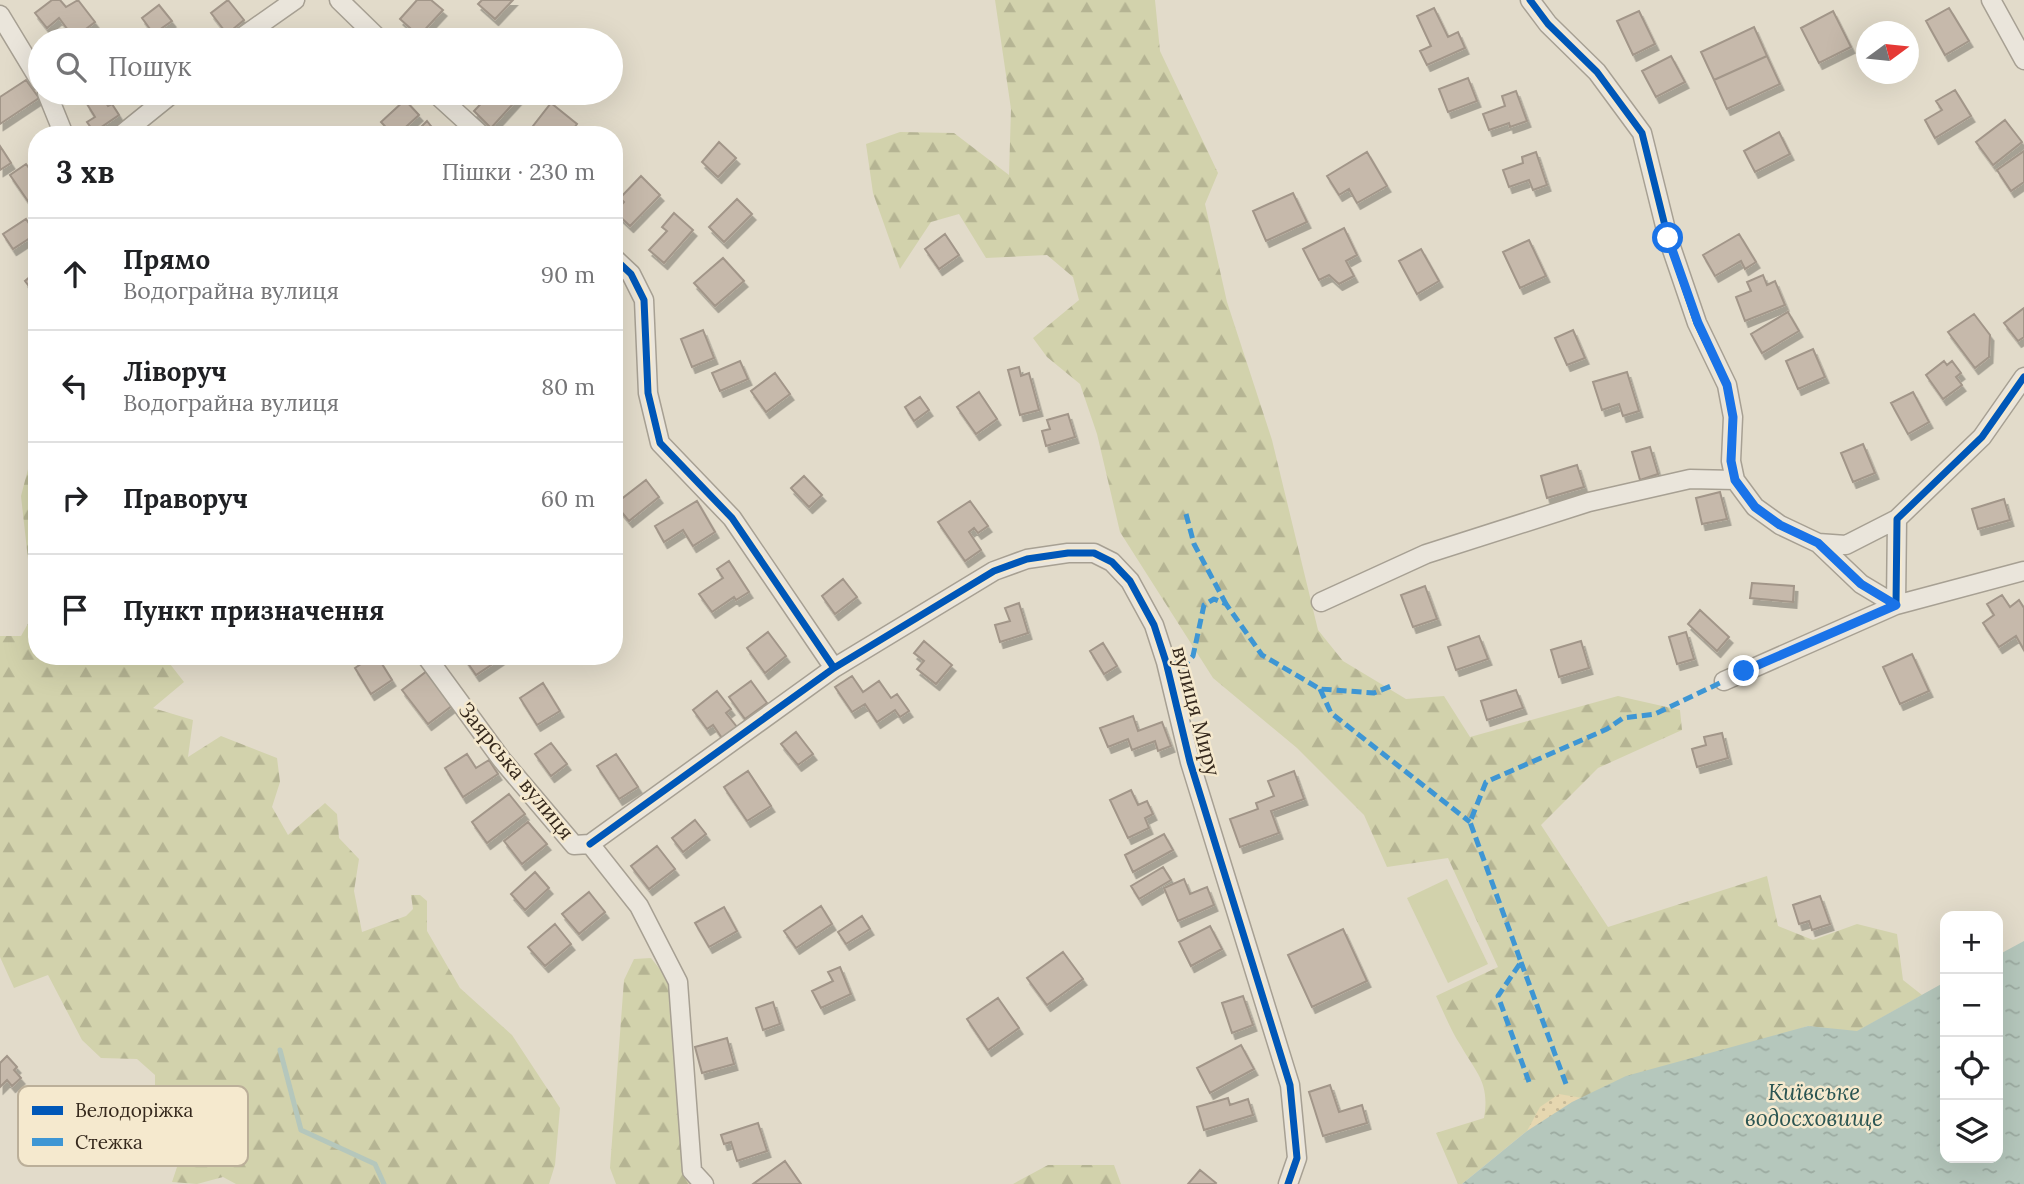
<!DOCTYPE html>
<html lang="uk">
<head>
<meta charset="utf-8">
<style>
	:root { --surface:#fff; --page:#f2f2f2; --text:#202124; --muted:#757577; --line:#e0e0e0 }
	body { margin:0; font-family:Lora,serif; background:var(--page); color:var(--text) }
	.controls { position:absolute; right:21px; bottom:21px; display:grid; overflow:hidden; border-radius:14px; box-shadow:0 7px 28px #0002 }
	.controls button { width:63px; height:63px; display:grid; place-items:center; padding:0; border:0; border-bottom:2px solid var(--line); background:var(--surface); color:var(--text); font:35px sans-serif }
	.compass { position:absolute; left:1856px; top:21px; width:63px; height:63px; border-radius:50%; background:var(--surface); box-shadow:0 7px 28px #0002; rotate:75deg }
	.stop { position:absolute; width:21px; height:21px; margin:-16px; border:5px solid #1a73e8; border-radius:50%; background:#fff }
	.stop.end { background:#1a73e8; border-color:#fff; box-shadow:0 2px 7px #0008 }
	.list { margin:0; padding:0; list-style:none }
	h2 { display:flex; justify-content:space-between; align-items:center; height:91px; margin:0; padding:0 28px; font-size:30px }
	h2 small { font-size:23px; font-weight:400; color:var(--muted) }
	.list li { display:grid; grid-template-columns:46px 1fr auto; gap:21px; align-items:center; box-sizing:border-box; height:112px; padding:0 28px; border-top:2px solid var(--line) }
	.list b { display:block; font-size:26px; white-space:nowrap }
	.list p { margin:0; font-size:23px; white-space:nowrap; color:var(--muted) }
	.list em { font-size:23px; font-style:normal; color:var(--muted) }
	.icon { flex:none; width:38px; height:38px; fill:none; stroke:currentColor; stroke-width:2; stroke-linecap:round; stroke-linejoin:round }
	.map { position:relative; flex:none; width:2024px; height:1184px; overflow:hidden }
	.search { position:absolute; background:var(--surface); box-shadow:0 7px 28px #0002; left:28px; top:28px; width:595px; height:77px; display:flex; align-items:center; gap:18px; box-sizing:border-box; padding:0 24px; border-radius:38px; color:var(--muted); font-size:26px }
	.panel { position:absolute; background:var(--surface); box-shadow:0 7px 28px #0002; left:28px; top:126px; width:595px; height:539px; border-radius:28px }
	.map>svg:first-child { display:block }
	.forest { fill:url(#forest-firs) }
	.sand { fill:url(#sand-dots) }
	.pitch { fill:#d2d2ac }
	.water { fill:url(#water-ripples) }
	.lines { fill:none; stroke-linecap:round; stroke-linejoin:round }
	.stream { stroke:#b5c7bc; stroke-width:5 }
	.building { fill:#c6b9ab; stroke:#a29689; stroke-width:2; filter:url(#shadow) }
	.street-casing { stroke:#a7a093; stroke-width:21 }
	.street { stroke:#eae5db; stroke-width:18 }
	.quiet { stroke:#3e96d4; stroke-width:5; stroke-dasharray:10 5; stroke-linecap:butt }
	.cycleway-casing { stroke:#f5e9ce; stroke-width:11 }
	.cycleway { stroke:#0057b8; stroke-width:7 }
	.route { stroke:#1a73e8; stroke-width:9 }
	.labels { text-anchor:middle; stroke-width:5; stroke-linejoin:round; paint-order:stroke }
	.street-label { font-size:21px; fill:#35281c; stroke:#f5e9ce }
	.water-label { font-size:23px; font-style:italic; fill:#2b5552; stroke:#f5e9ce }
	.key { fill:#f5e9ce; stroke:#bbaf99; stroke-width:2 }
	.key-label { font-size:19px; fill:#35281c }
</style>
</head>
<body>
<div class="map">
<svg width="2024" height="1184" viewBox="0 0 2024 1184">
	<defs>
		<pattern id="forest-firs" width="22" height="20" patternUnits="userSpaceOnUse" patternTransform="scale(1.75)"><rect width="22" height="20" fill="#d2d2ac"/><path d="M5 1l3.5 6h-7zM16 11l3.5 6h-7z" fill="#b5b493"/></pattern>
		<pattern id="sand-dots" width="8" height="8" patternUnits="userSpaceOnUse" patternTransform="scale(1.75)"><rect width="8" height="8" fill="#e6d7b0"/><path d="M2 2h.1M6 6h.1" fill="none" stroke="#c6b997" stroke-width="1.8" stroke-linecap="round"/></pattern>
		<pattern id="water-ripples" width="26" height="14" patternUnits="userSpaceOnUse" patternTransform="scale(1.75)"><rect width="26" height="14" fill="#b5c7bc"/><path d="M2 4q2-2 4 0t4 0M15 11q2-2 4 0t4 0" fill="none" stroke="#9caba1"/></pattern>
		<filter id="shadow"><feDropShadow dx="3.5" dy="6" stdDeviation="0" flood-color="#0004"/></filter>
	</defs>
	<rect width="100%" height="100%" fill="#e2dbca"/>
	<path class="forest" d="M995 0H1155L1160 51 1218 173 1205 204 1227 302 1272 440 1318 630 1343 661 1406 699 1444 696 1470 737 1618 696 1680 710 1682 730 1598 768 1541 825 1608 927 1767 876 1778 926 1813 940 1857 924 1897 934 1903 980 1922 995 1856 1032 1808 1026 1572 1102 1527 1131 1462 1184H1458L1436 1133 1484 1118C1490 1083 1477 1074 1461 1046 1451 1031 1444 1013 1436 996L1498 967 1448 858 1387 867 1364 815 1297 748 1213 678 1120 532 1097 434 1080 384 1047 357 1033 338 1079 300 1073 277 1047 255 986 258 959 214 931 222 900 269 873 193 866 144 900 132 954 133 1009 175 1011 109Z
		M37 447V656H177L170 664 184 682 153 708 193 720 188 757 221 736 277 758 280 782 272 807 288 835 325 803 337 814 339 838 359 859 354 891 362 932 406 916 413 909 411 895H420L427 901V931L460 988 512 1035 560 1108 555 1165 549 1184H236L223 1177 197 1184 172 1182 185 1143 155 1135V1075L137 1059 101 1058 82 1040 48 975 14 988 0 957V636H21L34 613 21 496 33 450Z
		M651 958 671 983 697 1184H616L610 1168 624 980 634 959Z
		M1048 1165H1114L1121 1184H1013Z"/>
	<path class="sand" d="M1559 1094 1582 1098 1527 1131 1540 1107Z"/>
	<path class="pitch" d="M1447 879 1488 964 1448 983 1407 898Z"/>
	<path class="water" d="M2024 941V1184H1462L1527 1131 1572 1102 1626 1076 1808 1026 1857 1031 1945 982V1158H1998V955Z"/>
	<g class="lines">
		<path class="stream" d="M280 1050 301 1130 375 1164 384 1184"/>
	</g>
	<path class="building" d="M52 0H60L66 7 78 0 95 22 74 38 59 18 47 28 35 13Z
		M228 0 244 20 227 34 211 13Z
		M417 0H431L443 10 419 36 400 19Z
		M482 0H513L495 19 478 4Z
		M159 5 172 21 162 28 168 36 162 40H158L142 18Z
		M1434 8 1448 37 1458 32 1465 48 1427 65 1420 51 1431 46 1417 16Z
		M1949 8 1969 41 1945 55 1926 21Z
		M1639 11 1655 44 1633 55 1617 21Z
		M1833 11 1851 47 1819 63 1801 28Z
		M1754 27 1767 56 1714 80 1701 52Z
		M1671 56 1685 82 1656 97 1642 71Z
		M1767 56 1780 84 1727 109 1714 80Z
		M1468 78 1477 101 1448 112 1439 89Z
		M26 80 39 98 0 124V97Z
		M1955 90 1971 116 1935 138 1925 120 1942 110 1936 101Z
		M1516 91 1527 121 1510 127 1509 123 1489 130 1483 114 1505 106 1502 96Z
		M491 93H518L521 95 491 128 474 111Z
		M100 95 108 106 112 104 119 115 94 132 87 122 95 117 87 104Z
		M405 100 419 115 397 135H393L381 122Z
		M551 103 577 124 569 135H562L557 132 555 135H526Z
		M2005 120 2022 142 1993 165 1976 142Z
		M427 121 438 135H413Z
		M1779 132 1790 154 1755 172 1744 151Z
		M719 142 736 158 718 177 702 162Z
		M0 146 11 163 0 170Z
		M2024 151V182L2011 191 1997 170Z
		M1367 152 1387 186 1357 203 1349 189 1339 195 1327 176Z
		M1536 152 1547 185 1533 190 1529 180 1509 187 1503 170 1523 163 1522 157Z
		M26 164 37 179V199L30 204 10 175Z
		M641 176 660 195 630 226 615 212 624 202 620 198Z
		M1293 193 1307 222 1266 241 1253 211Z
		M737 199 752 214 724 242 709 227Z
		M674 213 693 230 664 263 649 250 667 231 662 227Z
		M26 219 36 234 13 249 3 234Z
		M1344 228 1357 255 1346 261 1354 276 1339 284 1329 275 1319 280 1303 249Z
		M945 234 959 255 939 269 925 249Z
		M1739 234 1756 262 1745 269 1741 261 1715 276 1703 255Z
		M1529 240 1546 276 1520 288 1503 252Z
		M1421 249 1439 281 1417 294 1399 261Z
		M723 258 744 281 715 306 694 283Z
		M37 271V297L25 281Z
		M1763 275 1767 285 1775 281 1785 305 1745 321 1736 297 1751 291 1747 282Z
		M2024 308V337L2018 341 2004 323Z
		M1788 312 1799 331 1762 353 1751 334Z
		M1974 314 1990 335 1989 357 1975 368 1948 332Z
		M703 330 714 358 692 367 681 339Z
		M1573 330 1585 358 1567 365 1555 338Z
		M1813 349 1825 377 1798 389 1786 361Z
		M740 361 748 379 720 391 712 373Z
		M1944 361 1947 365 1952 361 1961 373 1956 377 1962 385 1943 399 1926 375Z
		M1019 367 1021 376 1029 373 1039 410 1020 415 1008 370Z
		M1627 372 1639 411 1623 416 1619 404 1602 410 1593 382Z
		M775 373 790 394 766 412 751 391Z
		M979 392 997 419 976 434 957 407Z
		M1913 392 1929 422 1908 434 1891 403Z
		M920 397 929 410 914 421 905 407Z
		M1068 414 1075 437 1046 446 1042 431 1050 429 1047 420Z
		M1863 444 1875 473 1853 482 1841 453Z
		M1650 447 1658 474 1640 480 1632 452Z
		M1577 465 1584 487 1547 498 1541 476Z
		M804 476 822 495 809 507 791 488Z
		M646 480 659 497 629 521 615 504Z
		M1720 492 1727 519 1702 524 1696 498Z
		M2004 499 2010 520 1978 529 1972 509Z
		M697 501 715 532 693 546 683 530 664 542 655 526Z
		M970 501 988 526 978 533 974 528 969 532 981 550 965 561 938 522Z
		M729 561 749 592 736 600 734 597 712 612 699 594 723 578 717 569Z
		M843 579 857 597 835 614 822 596Z
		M1752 583 1794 586 1793 602 1750 598Z
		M1425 586 1437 619 1413 627 1401 595Z
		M2002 595 2010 607 2019 600 2024 608V650L2016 636 1999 647 1983 623 1994 615 1987 604Z
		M1019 603 1028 633 1000 642 995 625 1010 621 1005 608Z
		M1700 610 1729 637 1717 651 1688 624Z
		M768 632 786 656 765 673 747 648Z
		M1686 632 1694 659 1677 664 1669 637Z
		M1479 636 1488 659 1456 670 1448 647Z
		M924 641 952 665 936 684 917 669 924 661 914 653Z
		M1581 641 1589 668 1559 677 1551 650Z
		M1103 643 1117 666 1104 674 1090 651Z
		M1912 654 1929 691 1900 704 1883 667Z
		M373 656H377L392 680 371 694 355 668Z
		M469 656H498L500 659 476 675 465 659Z
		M427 671 453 705 428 724 402 690Z
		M852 676 863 692 879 681 891 698 897 694 909 711 900 717 895 710 877 722 865 704 852 712 835 687Z
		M751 681 767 703 745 719 729 697Z
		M543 683 560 711 537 725 520 698Z
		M1516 690 1523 708 1487 720 1481 701Z
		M717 691 731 709 726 713 737 727 722 738 713 725 707 729 693 710Z
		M1133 716 1138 731 1162 722 1171 746 1158 751 1155 741 1132 750 1128 739 1108 747 1100 728Z
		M796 732 813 754 798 765 781 744Z
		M1722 733 1728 758 1697 767 1692 749 1706 745 1704 737Z
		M551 743 567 764 551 776 535 754Z
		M467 754 476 768 489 760 498 774 463 797 445 768Z
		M616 754 638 787 619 799 597 766Z
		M748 771 771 806 747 821 724 787Z
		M1294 771 1304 799 1271 811 1279 833 1240 847 1230 819 1258 809 1256 803 1274 796 1268 781Z
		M1131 790 1138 805 1147 801 1153 814 1145 818 1149 828 1128 838 1110 800Z
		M509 794 525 814 487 843 472 822Z
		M695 820 706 834 683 852 672 838Z
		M528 822 547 844 522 864 504 841Z
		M1164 834 1173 850 1133 872 1125 855Z
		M657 846 675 869 649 889 631 866Z
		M1163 867 1171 880 1139 899 1131 886Z
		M535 872 549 888 525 910 511 894Z
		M1184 879 1190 894 1207 887 1214 905 1178 921 1164 888Z
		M589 892 605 912 579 934 562 914Z
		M1820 896 1830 924 1812 930 1809 921 1799 924 1793 905Z
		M821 906 832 924 796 948 784 931Z
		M724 907 737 931 709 947 695 923Z
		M862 916 870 929 846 944 838 932Z
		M555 924 571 944 545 966 528 947Z
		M1210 926 1222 949 1191 966 1179 942Z
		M1343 929 1367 981 1312 1007 1288 955Z
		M1063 952 1083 979 1047 1005 1027 978Z
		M840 967 851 994 821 1008 812 991 833 981 828 972Z
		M1243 996 1253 1025 1232 1033 1222 1003Z
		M998 998 1019 1028 988 1050 967 1019Z
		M773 1002 780 1024 763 1030 756 1008Z
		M727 1038 734 1064 702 1073 695 1047Z
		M1241 1045 1254 1069 1210 1093 1197 1068Z
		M7 1056 17 1067 14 1070 21 1078 12 1086 7 1080 0 1087V1063Z
		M1330 1085 1339 1112 1362 1105 1367 1123 1323 1136 1309 1092Z
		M1228 1098 1230 1105 1248 1099 1253 1115 1204 1130 1197 1107Z
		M758 1123 767 1151 737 1161 731 1142 724 1144 721 1135Z
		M785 1161 801 1184H753Z
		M1200 1170 1216 1183 1215 1184H1188Z"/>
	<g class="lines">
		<defs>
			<path id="street" d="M339 0 380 40
				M1530 0 1548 24 1597 72 1642 133 1668 238 1697 323 1727 385 1733 417 1731 461 1735 480 1755 507 1780 525 1818 543 1861 584 1896 605 1897 519 1982 437 2024 377
				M1991 0 2024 60
				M0 15 40 81
				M238 40 295 0
				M47 93 64 135
				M435 93 481 135
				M121 135 173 93
				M614 258 631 274 644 300 648 393 660 443 732 518 834 668
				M1818 543 1846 545 1897 519
				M1321 602 1426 554 1589 502 1690 479 1735 480
				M426 656 502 760 574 845 590 844 639 906 678 982 692 1171 704 1184
				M1724 681 1896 605 2024 571
				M590 844 834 668 994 571 1027 559 1068 553H1094L1112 562 1130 581 1154 625 1166 662 1190 762 1290 1085 1297 1158 1288 1184"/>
		</defs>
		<use href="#street" class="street-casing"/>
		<use href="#street" class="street"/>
		<path class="quiet" d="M1186 514 1194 544 1226 604
			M1166 662 1184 666 1193 656 1204 605 1214 599 1226 604 1262 655 1320 689 1374 693 1391 686
			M1320 689 1331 713 1470 822
			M1521 962 1566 1084
			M1529 1082 1498 996 1521 962 1470 822 1486 782 1607 729 1623 718 1655 714 1724 681"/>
		<defs>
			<path id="cycleway" d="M1530 0 1548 24 1597 72 1642 133 1668 238 1697 323 1727 385 1733 417 1731 461 1735 480 1755 507 1780 525 1818 543 1861 584 1896 605 1897 519 1982 437 2024 377
				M614 258 631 274 644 300 648 393 660 443 732 518 834 668
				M590 844 834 668 994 571 1027 559 1068 553H1094L1112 562 1130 581 1154 625 1166 662 1190 762 1290 1085 1297 1158 1288 1184"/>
		</defs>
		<use href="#cycleway" class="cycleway-casing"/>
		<use href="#cycleway" class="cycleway"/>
	</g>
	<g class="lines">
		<path class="route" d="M1668 238 1698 323 1727 385 1733 417 1731 461 1735 480 1755 507 1780 525 1818 543 1861 584 1896 605 1744 671"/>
	</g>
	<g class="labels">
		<g class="street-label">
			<text transform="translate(1196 711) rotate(75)" y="7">вулиця Миру</text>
			<text transform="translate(516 771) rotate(51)" y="7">Заярська вулиця</text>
		</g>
		<g class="water-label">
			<text x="1814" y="1100">Київське<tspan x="1814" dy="26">водосховище</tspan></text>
		</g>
	</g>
	<rect x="18" y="1086" width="230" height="80" rx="10" class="key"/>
	<rect x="32" y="1106" width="31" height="9" fill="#0057b8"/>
	<rect x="32" y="1138" width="31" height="8" fill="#3e96d4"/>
	<g class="key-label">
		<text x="75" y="1117">Велодоріжка</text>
		<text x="75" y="1149">Стежка</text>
	</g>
</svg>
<div class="controls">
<button>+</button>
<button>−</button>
<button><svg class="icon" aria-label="locate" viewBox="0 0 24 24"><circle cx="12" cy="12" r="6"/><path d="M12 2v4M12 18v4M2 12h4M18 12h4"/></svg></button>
<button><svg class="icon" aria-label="layers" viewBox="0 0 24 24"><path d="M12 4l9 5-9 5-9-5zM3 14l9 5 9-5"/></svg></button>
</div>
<svg class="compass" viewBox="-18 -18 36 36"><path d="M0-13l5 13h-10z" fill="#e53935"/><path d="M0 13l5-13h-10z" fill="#757577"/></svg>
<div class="stop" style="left:1668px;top:238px"></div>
<div class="stop end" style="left:1744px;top:671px"></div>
<div class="search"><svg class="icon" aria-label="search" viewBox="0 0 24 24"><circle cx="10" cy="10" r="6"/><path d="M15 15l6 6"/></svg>Пошук</div>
<section class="panel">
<h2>3 хв<small>Пішки · 230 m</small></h2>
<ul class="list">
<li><svg class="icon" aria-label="ahead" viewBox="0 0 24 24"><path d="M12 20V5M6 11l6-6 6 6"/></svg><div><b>Прямо</b><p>Водограйна вулиця</p></div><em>90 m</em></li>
<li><svg class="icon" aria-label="left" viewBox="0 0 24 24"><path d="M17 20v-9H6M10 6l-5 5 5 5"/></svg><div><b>Ліворуч</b><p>Водограйна вулиця</p></div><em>80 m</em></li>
<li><svg class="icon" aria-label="right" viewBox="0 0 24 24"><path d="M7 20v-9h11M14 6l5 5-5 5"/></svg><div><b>Праворуч</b></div><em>60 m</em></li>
<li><svg class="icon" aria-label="arrive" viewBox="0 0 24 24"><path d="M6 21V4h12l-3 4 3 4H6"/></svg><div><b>Пункт призначення</b></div></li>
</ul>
</section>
</div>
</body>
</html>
